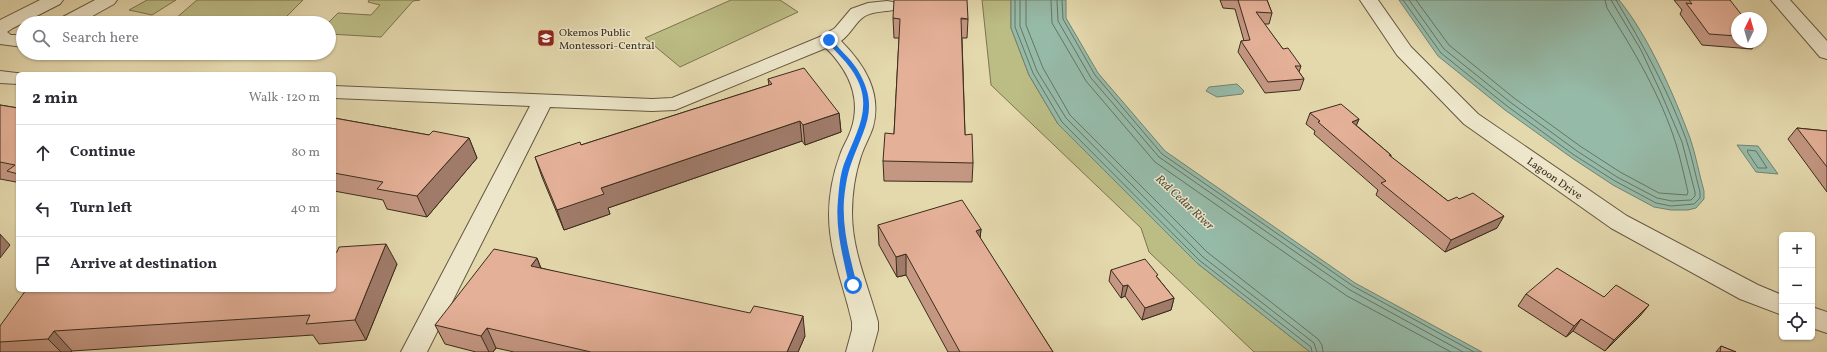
<!DOCTYPE html>
<html lang="en">
<head>
<meta charset="utf-8">
<style>
	:root { --surface:#fff; --page:#f2f2f3; --text:#2b2b33; --muted:#7c7c81; --line:#e1e1e2 }
	body { margin:0; font-family:Vollkorn,serif; background:var(--page); color:var(--text) }
	.controls { position:absolute; right:12px; bottom:12px; display:grid; overflow:hidden; border-radius:6px; box-shadow:0 1px 3px #0004 }
	.controls button { width:36px; height:36px; display:grid; place-items:center; padding:0; border:0; border-bottom:1px solid var(--line); background:var(--surface); color:var(--text); font:20px sans-serif }
	.compass { position:absolute; left:1731px; top:12px; width:36px; height:36px; border-radius:50%; background:var(--surface); box-shadow:0 1px 3px #0004; rotate:5deg }
	.stop { position:absolute; width:12px; height:12px; margin:-9px; border:3px solid #1a73e8; border-radius:50%; background:#fff }
	.stop.end { background:#1a73e8; border-color:#fff; box-shadow:0 1px 4px #0008 }
	.list { margin:0; padding:0; list-style:none }
	h2 { display:flex; justify-content:space-between; align-items:center; height:52px; margin:0; padding:0 16px; font-size:17px }
	h2 small { font-size:13px; font-weight:400; color:var(--muted) }
	.list li { display:grid; grid-template-columns:26px 1fr auto; gap:12px; align-items:center; box-sizing:border-box; height:56px; padding:0 16px; border-top:1px solid var(--line) }
	.list b { display:block; font-size:15px; white-space:nowrap }
	.list em { font-size:13px; font-style:normal; color:var(--muted) }
	.icon { flex:none; width:22px; height:22px; fill:none; stroke:currentColor; stroke-width:2; stroke-linecap:round; stroke-linejoin:round }
	.map { position:relative; flex:none; width:1827px; height:352px; overflow:hidden }
	.search { position:absolute; background:var(--surface); box-shadow:0 1px 3px #0004; left:16px; top:16px; width:320px; height:44px; display:flex; align-items:center; gap:10px; box-sizing:border-box; padding:0 14px; border-radius:22px; color:var(--muted); font-size:15px }
	.panel { position:absolute; background:var(--surface); box-shadow:0 1px 3px #0004; left:16px; top:72px; width:320px; height:220px; border-radius:6px }
	.map>svg:first-child { display:block }
	.green { fill:#bcbc85; stroke:#7c7450 }
	.water { fill:#96baa8; stroke:#728270 }
	.lines { fill:none; stroke-linecap:round; stroke-linejoin:round }
	.shore { stroke:#687462; stroke-width:1 }
	.minor-casing { stroke:#655840; stroke-width:2 }
	.minor { fill:#ede6ca; fill-rule:evenodd }
	.wall { fill:#c49783; stroke:#3b2d1b }
	.shaded-wall { fill:#a07b6a; stroke:#3b2d1b }
	.building { fill:#e4b098; stroke:#3b2d1b }
	.route { fill:#1a73e8 }
	.labels { text-anchor:middle; stroke-width:3; stroke-linejoin:round; paint-order:stroke }
	.poi-label { font-size:11px; fill:#3b2d1b; stroke:#ede6ca; text-anchor:start }
	.street-label { font-size:11px; fill:#3b2d1b; stroke:#ede6ca }
	.water-label { font-size:12px; font-style:italic; fill:#52503e; stroke:#ede6ca }
</style>
</head>
<body>
<div class="map">
<svg width="1827" height="352" viewBox="0 0 1827 352">
	<rect width="100%" height="100%" fill="#e4d8ad"/>
	<filter id="stains"><feTurbulence type="fractalNoise" baseFrequency=".005" numOctaves="4"/><feColorMatrix values="0 0 0 0 .2 0 0 0 0 .09 0 0 0 0 .02 0 0 0 .5 -.17"/></filter>
	<radialGradient id="worn" r=".72"><stop offset=".6" stop-color="#630" stop-opacity="0"/><stop offset="1" stop-color="#630" stop-opacity=".3"/></radialGradient>
	<path class="green" d="M147 0H176L152 15 129 10Z
		M197 0H303L280 23 175 19Z
		M369 0H420L413 1 381 37 329 34 328 23 338 13 371 15 380 5 368 2Z
		M731 0H780L798 12 680 67 645 38Z
		M982 0H1011V28L1029 75 1058 124 1197 263 1310 352H1254L1149 252 1141 228 991 85Z"/>
	<path class="water" d="M1011 0H1066V18L1098 73 1165 151 1355 283 1482 352H1310L1197 263 1058 124 1029 75 1011 28Z
		M1399 0H1619C1648 35 1674 95 1690 138 1696 155 1699 174 1704 191V199L1696 208 1688 210H1671L1654 207 1613 185 1572 158 1505 110 1438 56Z
		M1237 84 1244 91 1242 94 1217 97 1206 91 1209 87Z
		M1737 145 1758 146 1778 174 1756 172Z"/>
	<g class="lines">
		<path class="shore" d="M1015 0V27L1033 73 1062 122 1199 260 1311 347 1312 352
			M1020 0V26L1037 71 1066 118 1203 257 1314 343 1317 352
			M1026 0V25L1043 68 1070 115 1207 252 1318 339 1322 345 1323 352
			M1051 0 1052 23 1086 81 1155 162 1347 296 1451 352
			M1057 0 1058 21 1091 78 1159 157 1350 290 1463 352
			M1062 0 1063 19 1095 75 1162 154 1353 286 1474 352
			M1403 0 1441 53 1507 106 1574 155 1615 181 1656 203 1671 206 1694 204 1700 198V192C1695 174 1692 156 1686 139 1668 90 1643 45 1616 0
			M1409 0 1444 49 1510 102 1577 151 1617 177 1657 198 1672 201 1691 200 1695 196V192L1682 142 1661 93 1641 50 1611 0
			M1416 0 1449 45 1514 98 1580 146 1620 172 1659 193 1687 195 1688 192C1684 176 1681 160 1676 144 1661 96 1634 51 1607 8L1605 0
			M1748 150 1756 151 1767 168H1758L1748 153Z"/>
		<defs>
			<path id="minor" d="M40 0H63L60 4 13 28 7 32 11 35H23V47L0 44V20Z
				M95 0H117L114 4 80 23H57L59 19Z
				M1360 0H1378L1411 47 1478 114 1627 216 1758 285 1782 295V315L1740 299 1611 228 1464 124 1397 55Z
				M1771 0H1790L1827 41V59L1820 57Z
				M887 1 893 2 896 6 893 10C884 12 874 11 865 16 856 21 851 34 841 41 865 65 882 93 873 127 870 137 864 146 861 156 855 174 852 193 852 213 852 251 868 285 878 322V330L872 352H846L852 330V322C844 286 829 252 829 215 829 195 833 174 840 155 843 146 848 139 851 130 862 98 849 71 826 48L675 110 652 111 550 107 427 352H401L530 106 334 98V86L652 99 672 98 822 36 835 28 851 9 868 3Z
				M0 71 25 74H18V84L0 83Z
				M1812 307 1827 312V333L1812 328Z"/>
		</defs>
		<use href="#minor" class="minor-casing"/>
		<use href="#minor" class="minor"/>
	</g>
	<path class="wall" d="M1220 0H1267L1272 13 1269 24H1264L1283 49 1301 66 1299 72 1304 79 1300 90 1265 93 1238 52 1241 41H1244L1235 9 1223 8Z
		M1674 0H1730L1737 18V42H1757L1752 49 1702 45 1680 14 1682 10Z
		M893 18 968 19 967 38H962L965 135 973 163 972 182 884 181 883 161 894 134 899 38H894Z
		M768 79 839 113 841 132 805 145 802 141 608 208 610 214 564 230 542 177 535 157 581 145 769 85Z
		M0 105 18 108V184L16 182 0 179Z
		M1310 113 1359 119 1356 125 1391 155V157L1448 201 1497 228 1445 252 1376 195 1378 190 1314 134 1315 131 1306 124Z
		M334 118 429 135 469 138 477 158 427 217 387 209 383 200 334 191Z
		M1797 128 1827 131V192L1788 139Z
		M878 225 981 229 980 238 1053 352H948L906 275 897 277 879 245Z
		M537 258 541 268 805 336 798 352H514L496 348 493 352H476L445 344 435 325Z
		M397 264 366 340 319 344 313 335 72 351 71 352H0V326Z
		M1111 270 1157 277 1174 298 1171 310 1142 320 1125 296 1121 298 1109 281Z
		M1526 294 1604 297 1640 316 1605 351 1573 331 1566 337 1518 306Z
		M1721 346 1736 352H1716Z"/>
	<path class="shaded-wall" d="M839 113 841 132 805 145 803 125Z
		M1359 119 1354 131 1352 122Z
		M800 121 802 141 608 208 610 214 564 230 557 210 601 188Z
		M469 138 477 158 427 217 417 196Z
		M1504 216 1497 228 1445 252 1451 240Z
		M981 229 979 250 976 231Z
		M0 234 10 245 0 258Z
		M386 244 397 264 366 340 355 320Z
		M906 254V275L897 277 896 257Z
		M537 258 544 278 531 266Z
		M1128 285 1125 296 1121 298 1123 286Z
		M1174 298 1171 310 1142 320 1145 308Z
		M1649 305 1640 316 1605 351 1614 340Z
		M803 316 805 336 798 352H787Z
		M1581 319 1573 331 1566 337 1574 326Z
		M487 328 496 348 493 352H489L481 336Z
		M54 331 72 351 71 352H61L48 339Z"/>
	<path class="building" d="M894 0H967L968 19 961 18 965 135 972 134 973 163 883 161 885 133 894 134 900 19 893 18Z
		M1238 0H1267L1272 13 1256 12 1283 49 1288 48 1301 66H1295L1304 79 1268 82 1241 41 1250 40Z
		M1689 0H1730L1744 18H1737V36L1709 34 1686 3 1692 4Z
		M804 68 839 113 803 125 800 121 601 188 604 194 557 210 535 157 580 142 581 145 772 84 768 79Z
		M1341 104 1359 119 1352 122 1391 155H1389L1448 201 1457 197 1459 199 1473 193 1504 216 1451 240 1381 183 1386 181 1318 122 1320 121 1310 113Z
		M0 105 18 108V174L7 171 15 165 0 162Z
		M334 118 429 135 433 131 469 138 417 196 377 189 383 182 334 173Z
		M1797 128 1827 131V167Z
		M962 200 981 229 976 231 1053 352H960L906 254 896 257 878 225Z
		M386 244 355 320 306 324 310 315 54 331 48 339 0 342V326L26 290H334V253L337 252 339 247Z
		M494 249 537 258 531 266 750 313 754 306 803 316 787 352H591L487 328 481 336 435 325Z
		M1145 259 1158 275 1156 276 1174 298 1145 308 1128 285 1123 286 1111 270Z
		M1557 268 1604 297 1616 285 1649 305 1614 340 1581 319 1574 326 1526 294Z
		M1721 346 1736 352H1720Z"/>
	<path class="route" d="M827 39H831C839 49 850 58 857 69 881 108 864 127 851 164 847 175 845 189 844 200 842 229 850 257 857 285L853 287 849 285C843 257 835 229 838 200 839 189 840 175 844 164 857 130 876 104 851 69 844 59 835 51 827 42Z"/>
	<defs>
		<symbol id="school-square" viewBox="-11 -11 22 22"><rect x="-9" y="-9" width="18" height="18" rx="4" fill="#8f2418" stroke="#ede6ca"/><path d="M0-5L7-2L0 1L-7-2ZM-4 1L0 2.5L4 1V4Q0 6-4 4Z" fill="#fff"/></symbol>
	</defs>
	<g fill-rule="evenodd">
		<use href="#school-square" x="536" y="28" width="20" height="20"/>
	</g>
	<g class="labels">
		<g class="poi-label">
			<text x="559" y="36">Okemos Public<tspan x="559" dy="13">Montessori-Central</tspan></text>
		</g>
		<g class="street-label">
			<text transform="translate(1555 178) rotate(35)" y="4">Lagoon Drive</text>
		</g>
		<g class="water-label">
			<text transform="translate(1185 202) rotate(43)" y="4">Red Cedar River</text>
		</g>
	</g>
	<rect width="100%" height="100%" filter="url(#stains)"/>
	<rect width="100%" height="100%" fill="url(#worn)"/>
</svg>
<div class="controls">
<button>+</button>
<button>−</button>
<button><svg class="icon" aria-label="locate" viewBox="0 0 24 24"><circle cx="12" cy="12" r="6"/><path d="M12 2v4M12 18v4M2 12h4M18 12h4"/></svg></button>
</div>
<svg class="compass" viewBox="-18 -18 36 36"><path d="M0-13l5 13h-10z" fill="#e53935"/><path d="M0 13l5-13h-10z" fill="#7c7c81"/></svg>
<div class="stop" style="left:853px;top:285px"></div>
<div class="stop end" style="left:829px;top:40px"></div>
<div class="search"><svg class="icon" aria-label="search" viewBox="0 0 24 24"><circle cx="10" cy="10" r="6"/><path d="M15 15l6 6"/></svg>Search here</div>
<section class="panel">
<h2>2 min<small>Walk · 120 m</small></h2>
<ul class="list">
<li><svg class="icon" aria-label="ahead" viewBox="0 0 24 24"><path d="M12 20V5M6 11l6-6 6 6"/></svg><div><b>Continue</b></div><em>80 m</em></li>
<li><svg class="icon" aria-label="left" viewBox="0 0 24 24"><path d="M17 20v-9H6M10 6l-5 5 5 5"/></svg><div><b>Turn left</b></div><em>40 m</em></li>
<li><svg class="icon" aria-label="arrive" viewBox="0 0 24 24"><path d="M6 21V4h12l-3 4 3 4H6"/></svg><div><b>Arrive at destination</b></div></li>
</ul>
</section>
</div>
</body>
</html>
